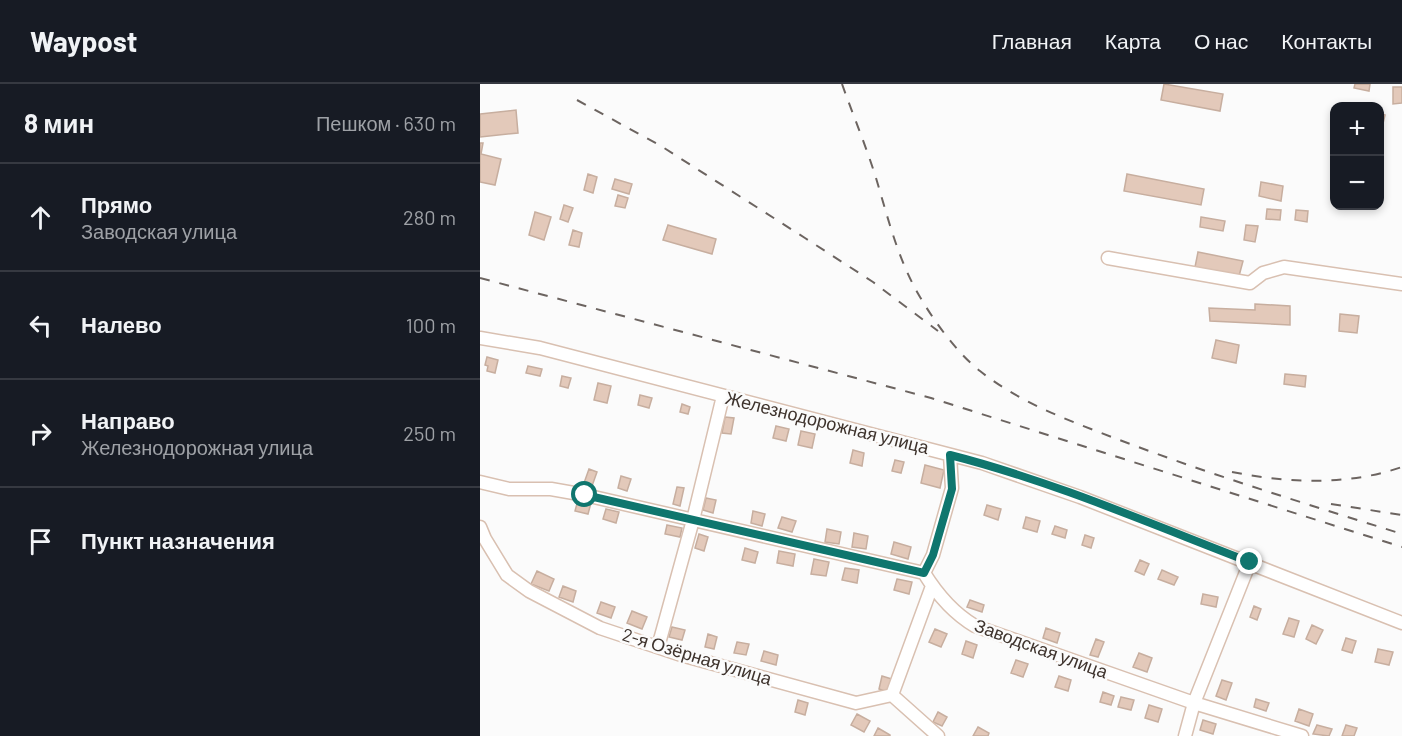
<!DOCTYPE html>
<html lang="ru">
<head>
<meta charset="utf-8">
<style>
	:root { --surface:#171b24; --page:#242831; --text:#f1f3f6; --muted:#9ea1a6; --line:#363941 }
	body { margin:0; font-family:Barlow,sans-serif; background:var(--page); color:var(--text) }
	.controls { position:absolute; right:18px; top:18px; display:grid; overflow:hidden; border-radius:12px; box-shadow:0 3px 9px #0003 }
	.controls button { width:54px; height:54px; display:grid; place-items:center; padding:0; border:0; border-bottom:2px solid var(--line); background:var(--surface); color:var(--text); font:30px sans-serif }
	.stop { position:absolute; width:18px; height:18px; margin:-14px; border:4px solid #0f766e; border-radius:50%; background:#fff }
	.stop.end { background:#0f766e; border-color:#fff; box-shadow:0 2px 6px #0008 }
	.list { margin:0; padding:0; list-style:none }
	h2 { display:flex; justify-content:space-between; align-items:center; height:78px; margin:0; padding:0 24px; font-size:26px }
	h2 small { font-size:20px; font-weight:400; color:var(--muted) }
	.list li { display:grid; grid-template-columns:39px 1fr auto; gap:18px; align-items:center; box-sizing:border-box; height:108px; padding:0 24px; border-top:2px solid var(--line) }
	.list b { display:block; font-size:22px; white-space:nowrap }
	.list p { margin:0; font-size:20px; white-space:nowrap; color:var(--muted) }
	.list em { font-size:20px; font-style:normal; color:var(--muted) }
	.icon { flex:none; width:33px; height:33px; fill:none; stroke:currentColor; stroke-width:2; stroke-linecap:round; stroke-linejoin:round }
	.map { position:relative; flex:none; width:922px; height:652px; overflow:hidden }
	header { display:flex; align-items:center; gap:36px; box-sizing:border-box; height:84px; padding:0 30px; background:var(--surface); border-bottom:2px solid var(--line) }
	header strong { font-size:28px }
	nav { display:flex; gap:33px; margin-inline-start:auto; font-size:21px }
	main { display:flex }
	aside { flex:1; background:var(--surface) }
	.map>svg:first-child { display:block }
	.building { fill:#e3c9ba; stroke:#c7ae9f; stroke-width:1.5 }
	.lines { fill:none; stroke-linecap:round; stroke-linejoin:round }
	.minor-casing { stroke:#d9c0b1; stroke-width:15 }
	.minor { stroke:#fff; stroke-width:12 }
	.rail { stroke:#6c6460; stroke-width:2; stroke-dasharray:10 10; stroke-linecap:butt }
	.route { stroke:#0f766e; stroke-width:8 }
	.labels { text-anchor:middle; stroke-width:5; stroke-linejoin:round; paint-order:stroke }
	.street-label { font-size:18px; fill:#3e332d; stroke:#fbfbfb }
</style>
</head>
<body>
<header>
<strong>Waypost</strong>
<nav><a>Главная</a><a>Карта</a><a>О нас</a><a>Контакты</a></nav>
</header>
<main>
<aside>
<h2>8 мин<small>Пешком · 630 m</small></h2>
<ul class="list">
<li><svg class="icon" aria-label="ahead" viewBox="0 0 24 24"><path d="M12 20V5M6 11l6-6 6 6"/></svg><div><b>Прямо</b><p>Заводская улица</p></div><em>280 m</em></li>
<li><svg class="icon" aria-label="left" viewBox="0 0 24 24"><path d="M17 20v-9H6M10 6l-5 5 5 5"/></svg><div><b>Налево</b></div><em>100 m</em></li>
<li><svg class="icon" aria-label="right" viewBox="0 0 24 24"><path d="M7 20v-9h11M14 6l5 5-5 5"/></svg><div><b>Направо</b><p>Железнодорожная улица</p></div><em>250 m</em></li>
<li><svg class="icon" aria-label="arrive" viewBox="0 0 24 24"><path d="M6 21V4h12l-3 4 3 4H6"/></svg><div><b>Пункт назначения</b></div></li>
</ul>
</aside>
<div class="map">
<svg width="922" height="652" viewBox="0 0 922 652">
	<rect width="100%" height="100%" fill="#fbfbfb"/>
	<path class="building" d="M684 0 743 10 740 27 681 16Z
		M875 0H890L889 7 874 4Z
		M913 3H922V19L913 20Z
		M36 26 38 49 0 53V30Z
		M900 29 905 31 901 48 900 47Z
		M0 59H3L1 70 21 75 15 101 0 98Z
		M108 90 117 93 113 109 104 106Z
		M647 90 724 105 721 121 644 107Z
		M135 95 152 100 149 110 132 105Z
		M781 98 803 102 801 117 779 112Z
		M138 111 148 114 145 124 135 122Z
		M84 121 93 124 88 138 80 135Z
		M787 125 801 126 800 136 786 135Z
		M816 126 828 127 827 138 815 136Z
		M55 128 71 133 64 156 49 151Z
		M721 133 745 137 743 147 720 143Z
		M188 141 236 155 232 170 183 156Z
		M766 141 778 142 775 158 764 156Z
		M93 146 102 149 99 163 89 161Z
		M718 168 763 177 759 192 715 183Z
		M775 220 810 222V241L730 237 729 224 775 226Z
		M860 230 879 232 877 249 859 247Z
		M736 256 759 261 756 279 732 274Z
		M7 273 18 276 15 289 7 287 8 282 5 281Z
		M48 282 62 285 60 292 46 289Z
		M805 290 826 292 825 303 804 300Z
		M82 292 91 294 88 304 80 302Z
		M118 299 131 302 127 319 114 316Z
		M160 311 172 314 169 324 158 321Z
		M202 320 210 323 208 330 200 328Z
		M245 333 254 334 251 350 242 349Z
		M296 342 309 345 306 357 293 354Z
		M321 347 335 350 332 364 318 361Z
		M373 366 384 369 382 382 370 379Z
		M415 376 424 378 421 389 412 387Z
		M445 381 464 386 460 404 441 399Z
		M109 385 117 388 112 402 104 399Z
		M141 392 151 395 147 407 138 404Z
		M197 403 204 404 200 422 193 420Z
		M226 414 236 416 233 429 223 426Z
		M98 416 111 419 108 430 95 427Z
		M507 421 521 425 518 436 504 431Z
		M126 425 139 428 136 439 123 435Z
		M273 427 285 430 282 442 271 439Z
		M302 433 316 437 312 448 298 444Z
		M546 433 560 437 557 448 543 444Z
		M187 441 202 444 200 453 185 450Z
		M575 442 587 446 585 454 572 450Z
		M347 445 361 448 359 460 345 458Z
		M374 449 388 452 386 465 372 463Z
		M219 450 228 453 224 467 215 464Z
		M605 451 614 454 611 464 602 461Z
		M414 458 431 463 428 475 411 470Z
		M265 464 278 468 275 479 262 476Z
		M299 467 315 470 313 482 297 479Z
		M334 475 349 478 346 492 331 490Z
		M660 476 669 480 664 491 655 487Z
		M365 484 379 486 377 499 362 496Z
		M682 486 698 493 694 501 678 495Z
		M57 487 74 495 69 507 51 500Z
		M417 495 432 498 429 510 414 506Z
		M83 502 96 507 93 518 79 513Z
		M723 510 738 513 736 523 721 520Z
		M490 516 504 521 502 528 487 523Z
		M121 518 135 523 131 534 117 529Z
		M774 522 781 525 777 536 770 533Z
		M152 527 167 533 162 545 147 539Z
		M809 534 819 537 814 553 803 550Z
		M832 541 843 546 836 560 826 555Z
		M192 543 205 546 202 556 189 553Z
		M566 544 580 549 577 559 563 554Z
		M455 545 467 550 461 563 449 558Z
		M228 550 237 553 234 565 225 563Z
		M866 554 876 557 872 569 862 566Z
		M616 555 624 558 618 573 610 571Z
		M486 557 497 561 493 574 482 570Z
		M257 558 269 560 266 571 254 569Z
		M898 565 913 568 909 581 895 578Z
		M284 567 298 571 296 581 281 577Z
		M659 569 672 574 667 588 653 583Z
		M536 576 548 580 543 593 531 589Z
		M402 592 415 596 411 609 399 605Z
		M579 592 591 596 588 607 575 603Z
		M742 596 752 599 746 616 736 612Z
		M623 608 634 612 631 621 620 618Z
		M641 613 654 616 651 626 638 623Z
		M776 615 789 619 786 627 774 623Z
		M318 616 328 619 325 631 315 628Z
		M669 621 682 625 678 638 665 634Z
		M819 625 833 630 829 642 815 637Z
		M458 628 467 633 462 642 453 638Z
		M377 630 390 637 384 648 371 641Z
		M723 636 736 640 733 650 720 646Z
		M837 641 852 645 849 652 833 650Z
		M866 641 877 644 874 652H862Z
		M498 643 509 649 508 652H493Z
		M398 644 410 651V652H394Z"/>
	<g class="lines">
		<defs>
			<path id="minor" d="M628 174 770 199 783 189 804 183 922 200
				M0 254 60 264 502 379 600 413 922 539
				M0 398 29 405H71L105 411 444 489C457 510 473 529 495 542L714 619 822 652
				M0 443 5 455 27 491 49 507 120 544 201 571 376 619 412 611 458 652
				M444 489 453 471 472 404 470 371
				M178 563 213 436 243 312
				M412 611 452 502
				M705 652 714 619 770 478"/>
		</defs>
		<use href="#minor" class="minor-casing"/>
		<use href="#minor" class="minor"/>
		<path class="rail" d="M362 0C373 31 386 62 396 94 408 134 418 176 440 213 454 237 477 269 500 287 540 319 590 337 637 355 731 391 827 420 922 450
			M97 16 181 62 325 154 393 198 458 247
			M0 194 451 314 922 463
			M752 388C808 399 867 402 922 383
			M851 420 922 431"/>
	</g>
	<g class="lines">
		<path class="route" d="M105 411 444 489 453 471 472 405 470 371C572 397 671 440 770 478"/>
	</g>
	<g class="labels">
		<g class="street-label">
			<text transform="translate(347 339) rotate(14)" y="6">Железнодорожная улица</text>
			<text transform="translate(561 565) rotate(20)" y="6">Заводская улица</text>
			<text transform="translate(217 573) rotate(17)" y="6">2-я Озёрная улица</text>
		</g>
	</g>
</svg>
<div class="controls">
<button>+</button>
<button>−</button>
</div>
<div class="stop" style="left:105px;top:411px"></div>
<div class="stop end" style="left:770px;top:478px"></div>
</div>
</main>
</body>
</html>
